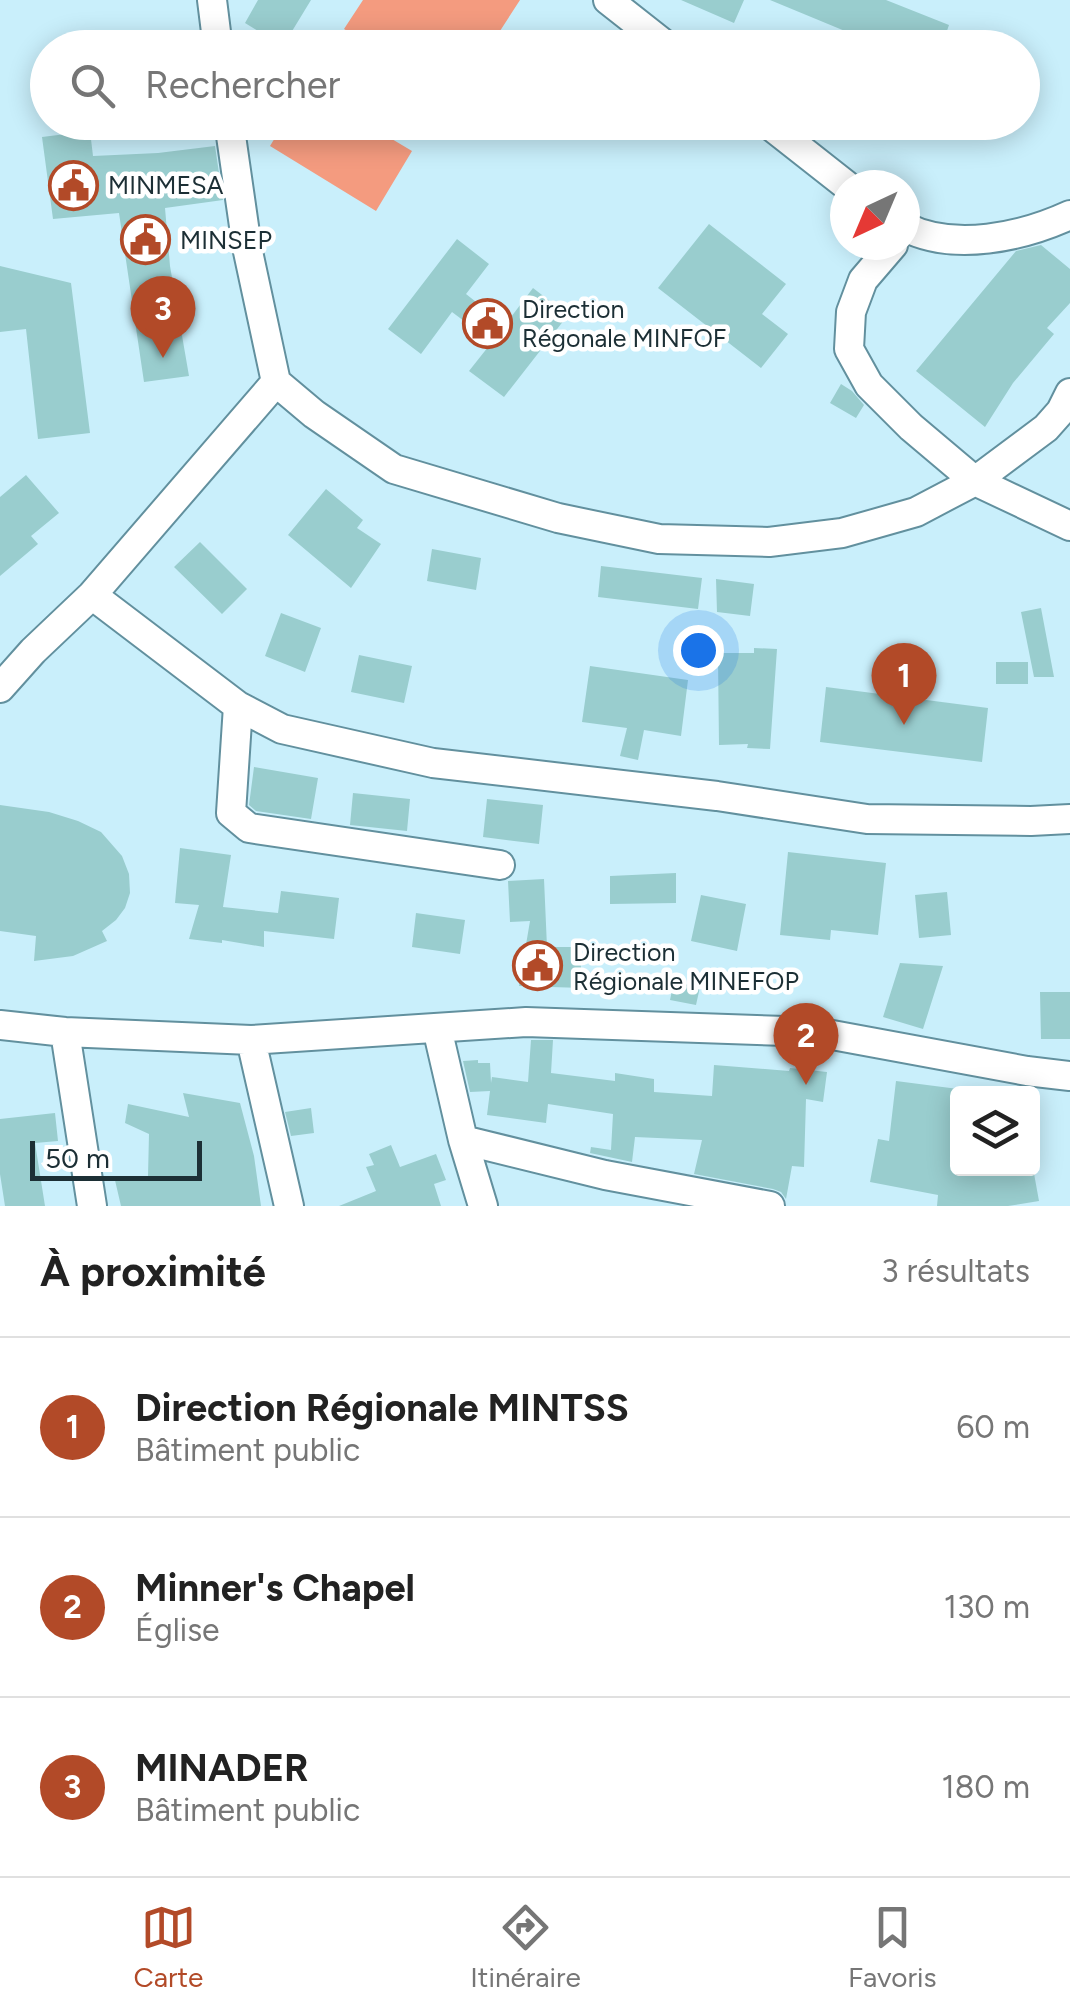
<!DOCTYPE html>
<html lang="fr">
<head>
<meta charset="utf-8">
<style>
	:root { --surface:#fff; --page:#f2f2f2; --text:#222; --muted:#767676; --line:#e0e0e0; --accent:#b24a28 }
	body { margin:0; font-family:Figtree,sans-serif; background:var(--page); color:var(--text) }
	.controls { position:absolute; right:30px; bottom:30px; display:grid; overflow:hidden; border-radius:10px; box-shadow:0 5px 25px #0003 }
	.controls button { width:90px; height:90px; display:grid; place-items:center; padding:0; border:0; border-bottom:2px solid var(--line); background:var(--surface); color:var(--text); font:50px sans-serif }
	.compass { position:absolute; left:830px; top:170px; width:90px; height:90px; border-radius:50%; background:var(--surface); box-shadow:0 5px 25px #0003; rotate:224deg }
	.scale { position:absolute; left:30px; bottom:25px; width:172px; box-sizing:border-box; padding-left:10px; border:5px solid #1c2f35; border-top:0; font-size:28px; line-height:35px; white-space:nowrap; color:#1c2f35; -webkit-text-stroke:8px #fff; paint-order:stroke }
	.you { position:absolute; left:698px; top:650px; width:35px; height:35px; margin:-25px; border:8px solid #fff; border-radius:50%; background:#1a73e8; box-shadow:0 0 0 15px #1a73e833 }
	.badge { display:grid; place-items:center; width:65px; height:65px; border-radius:50%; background:var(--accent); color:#fff; font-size:32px; font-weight:700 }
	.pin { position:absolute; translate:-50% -82px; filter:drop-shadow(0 2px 5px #0008) }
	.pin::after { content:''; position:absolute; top:52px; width:35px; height:30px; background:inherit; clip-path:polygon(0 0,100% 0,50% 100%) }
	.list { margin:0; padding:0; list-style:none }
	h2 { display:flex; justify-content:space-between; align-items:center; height:130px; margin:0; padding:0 40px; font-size:42px }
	h2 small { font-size:32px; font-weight:400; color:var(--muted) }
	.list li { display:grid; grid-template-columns:65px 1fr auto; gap:30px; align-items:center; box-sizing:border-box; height:180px; padding:0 40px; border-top:2px solid var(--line) }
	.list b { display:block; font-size:38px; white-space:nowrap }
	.list p { margin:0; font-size:32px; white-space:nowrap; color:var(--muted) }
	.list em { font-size:32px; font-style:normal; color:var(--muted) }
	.icon { flex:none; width:55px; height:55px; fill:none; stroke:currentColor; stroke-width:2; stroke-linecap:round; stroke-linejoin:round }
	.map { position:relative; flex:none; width:1070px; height:1206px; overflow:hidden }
	.search { position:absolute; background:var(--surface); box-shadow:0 5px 25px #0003; left:30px; right:30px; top:30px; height:110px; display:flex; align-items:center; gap:25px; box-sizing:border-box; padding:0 35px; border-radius:55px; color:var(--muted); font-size:38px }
	.sheet { height:670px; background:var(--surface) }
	nav { display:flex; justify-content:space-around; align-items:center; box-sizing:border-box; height:140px; border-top:2px solid var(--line); background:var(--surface); font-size:28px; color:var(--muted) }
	nav a { display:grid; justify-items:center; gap:5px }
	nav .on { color:var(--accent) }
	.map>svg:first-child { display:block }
	.green { fill:#f49b7f }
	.building { fill:#99cdce }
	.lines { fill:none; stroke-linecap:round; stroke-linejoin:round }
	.street-casing { stroke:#62909e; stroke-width:32 }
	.street { stroke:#fff; stroke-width:28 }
	.labels { text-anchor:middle; stroke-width:9; stroke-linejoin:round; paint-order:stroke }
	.poi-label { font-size:25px; fill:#1c2f35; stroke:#fff; text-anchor:start }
</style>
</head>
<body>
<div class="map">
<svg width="1070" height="1206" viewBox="0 0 1070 1206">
	<rect width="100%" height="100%" fill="#c9effb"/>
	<path class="green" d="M363 0H520L489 48 373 47 344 29Z
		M365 123 412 151 376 211 270 146 284 123Z"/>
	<path class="building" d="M258 0H311L283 46 245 23Z
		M681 0H744L734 23Z
		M770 0H886L949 25 941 48H886Z
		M90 131 93 156 158 153 215 146 223 200 165 208 170 266 189 376 144 382 119 213 53 219 42 137Z
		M709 224 786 284 762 314 788 334 761 368 658 288Z
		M457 239 489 264 466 294 505 325 533 288 568 315 504 397 469 371 492 342 452 312 421 354 388 329Z
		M1041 245 1070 269V303L1047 328 1054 334 1013 383 985 427 916 371 1016 251Z
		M0 266 71 283 90 433 38 439 26 329 0 332Z
		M841 384 852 391 864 405 856 418 830 403Z
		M26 475 59 513 31 536 38 544 0 576V497Z
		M326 489 363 520 357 528 381 544 351 588 288 535Z
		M200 542 247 589 222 614 174 567Z
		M432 549 481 558 476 590 427 581Z
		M601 566 702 578 698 609 598 597Z
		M716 579 754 584 750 616 717 612Z
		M1041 608 1054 677H1034L1021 612Z
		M281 613 321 628 305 672 265 656Z
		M754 648 777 649 770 749 747 748 748 744 719 745 718 658H722V653H754Z
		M359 655 412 666 404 703 351 692Z
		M996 662H1028V684H996Z
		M590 666 688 680 681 736 644 730 638 760 620 756 627 728 582 722Z
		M826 687 988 708 982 762 820 742Z
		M254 767 318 778 311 819 256 811 249 805Z
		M353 793 410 799 407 831 350 825Z
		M487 799 543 805 539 844 483 837Z
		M0 805 49 812 78 821 101 832 122 856 129 874 130 893 125 908 116 920 102 931 107 941 73 956 34 961 36 936 0 931Z
		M180 848 231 855 223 907 278 913 281 891 339 898 334 939 264 931V947L222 940V943L189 939 199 905 175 903Z
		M788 852 886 863 878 935 831 930 830 940 780 935Z
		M676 873V903L610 904V876Z
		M544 879 547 947H579L583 988 519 986 530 921 510 922 508 881Z
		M947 892 951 935 919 938 915 895Z
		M701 895 746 904 737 951 691 941Z
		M416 913 465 920 460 954 412 947Z
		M900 963 943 966 923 1029 883 1017Z
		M674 981 700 987 696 1005 670 1000Z
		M1040 992H1070V1039H1041Z
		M531 1040H553L551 1073 615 1081V1073L654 1079V1092L712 1096 714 1065 789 1071 790 1068 827 1072 823 1102 806 1099 804 1167 792 1166 786 1199 781 1192 773 1189 694 1174 702 1140 635 1137 632 1162 590 1153 591 1147 611 1150 613 1114 548 1104 546 1123 487 1115 490 1091 470 1092 463 1061 478 1060V1063H490L491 1083 492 1077 528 1082Z
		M896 1081 958 1089V1168H1033L1039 1201 1008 1206H937L938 1195 870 1182 878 1139 889 1141Z
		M183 1093 240 1103 254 1156 261 1206H121L114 1176H148L149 1134 125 1123 128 1104 189 1117Z
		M311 1108 314 1133 291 1136 285 1112Z
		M55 1113 58 1141 35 1143 45 1206H5L0 1174V1119Z
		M391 1145 400 1167 436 1154 446 1180 434 1184 441 1206H339L376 1191 366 1167 374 1165 369 1154Z"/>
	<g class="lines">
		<defs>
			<path id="street" d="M212 0 218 48
				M608 0 669 48
				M229 122 247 247 276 382 314 414 394 469 558 518 659 539 769 542 842 533 916 512 975 481 1046 428 1061 411 1070 393
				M766 122 846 185
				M905 227C954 252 1022 237 1070 215
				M893 245 863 280 851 312 849 349 869 385 911 427 975 481 1070 526
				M92 595 238 706 282 729 433 763 717 796 867 819 1031 821 1070 819
				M0 688 33 651 92 595 276 382
				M238 706 231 813 249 828 500 865
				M0 1025 65 1032 251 1040 526 1022 816 1032 1027 1071 1070 1076
				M437 1028 463 1140 483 1206
				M65 1032 92 1206
				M251 1040 289 1206
				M463 1140 605 1175 770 1206"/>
		</defs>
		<use href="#street" class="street-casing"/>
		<use href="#street" class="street"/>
	</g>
	<defs>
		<symbol id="civic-ring" viewBox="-11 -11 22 22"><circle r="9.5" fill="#fff" stroke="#b24a28" stroke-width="1.5"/><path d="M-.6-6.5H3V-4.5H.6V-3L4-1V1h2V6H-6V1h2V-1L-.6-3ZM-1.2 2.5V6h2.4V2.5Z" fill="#b24a28"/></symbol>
	</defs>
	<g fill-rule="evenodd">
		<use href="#civic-ring" x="46" y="158" width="55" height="55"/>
		<use href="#civic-ring" x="118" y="212" width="55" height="55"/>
		<use href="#civic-ring" x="460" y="296" width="55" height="55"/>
		<use href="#civic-ring" x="510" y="938" width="55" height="55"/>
	</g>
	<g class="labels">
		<g class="poi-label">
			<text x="108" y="194">MINMESA</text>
			<text x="180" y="249">MINSEP</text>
			<text x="522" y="318">Direction<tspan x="522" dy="29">Régonale MINFOF</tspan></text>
			<text x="573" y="961">Direction<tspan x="573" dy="29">Régionale MINEFOP</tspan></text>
		</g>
	</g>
</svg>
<div class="controls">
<button><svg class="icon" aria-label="layers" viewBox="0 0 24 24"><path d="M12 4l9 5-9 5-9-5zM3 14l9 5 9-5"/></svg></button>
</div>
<svg class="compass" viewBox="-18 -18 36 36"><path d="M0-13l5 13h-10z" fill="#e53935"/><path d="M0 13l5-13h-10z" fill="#767676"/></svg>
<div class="scale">50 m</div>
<div class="you"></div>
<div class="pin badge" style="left:904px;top:725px">1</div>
<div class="pin badge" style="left:806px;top:1085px">2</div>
<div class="pin badge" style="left:163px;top:358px">3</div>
<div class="search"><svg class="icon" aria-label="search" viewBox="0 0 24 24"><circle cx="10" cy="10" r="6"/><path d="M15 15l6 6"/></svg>Rechercher</div>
</div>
<section class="sheet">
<h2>À proximité<small>3 résultats</small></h2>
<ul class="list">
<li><span class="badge">1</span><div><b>Direction Régionale MINTSS</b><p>Bâtiment public</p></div><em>60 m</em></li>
<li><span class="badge">2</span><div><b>Minner's Chapel</b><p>Église</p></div><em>130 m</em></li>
<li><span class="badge">3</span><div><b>MINADER</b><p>Bâtiment public</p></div><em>180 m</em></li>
</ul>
</section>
<nav>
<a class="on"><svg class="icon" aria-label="map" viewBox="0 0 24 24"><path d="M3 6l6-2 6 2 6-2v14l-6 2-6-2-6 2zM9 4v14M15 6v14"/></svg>Carte</a>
<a><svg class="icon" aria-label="directions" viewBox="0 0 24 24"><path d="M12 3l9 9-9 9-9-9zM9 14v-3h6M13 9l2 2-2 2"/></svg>Itinéraire</a>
<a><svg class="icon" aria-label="saved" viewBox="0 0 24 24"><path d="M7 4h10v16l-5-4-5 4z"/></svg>Favoris</a>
</nav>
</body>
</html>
